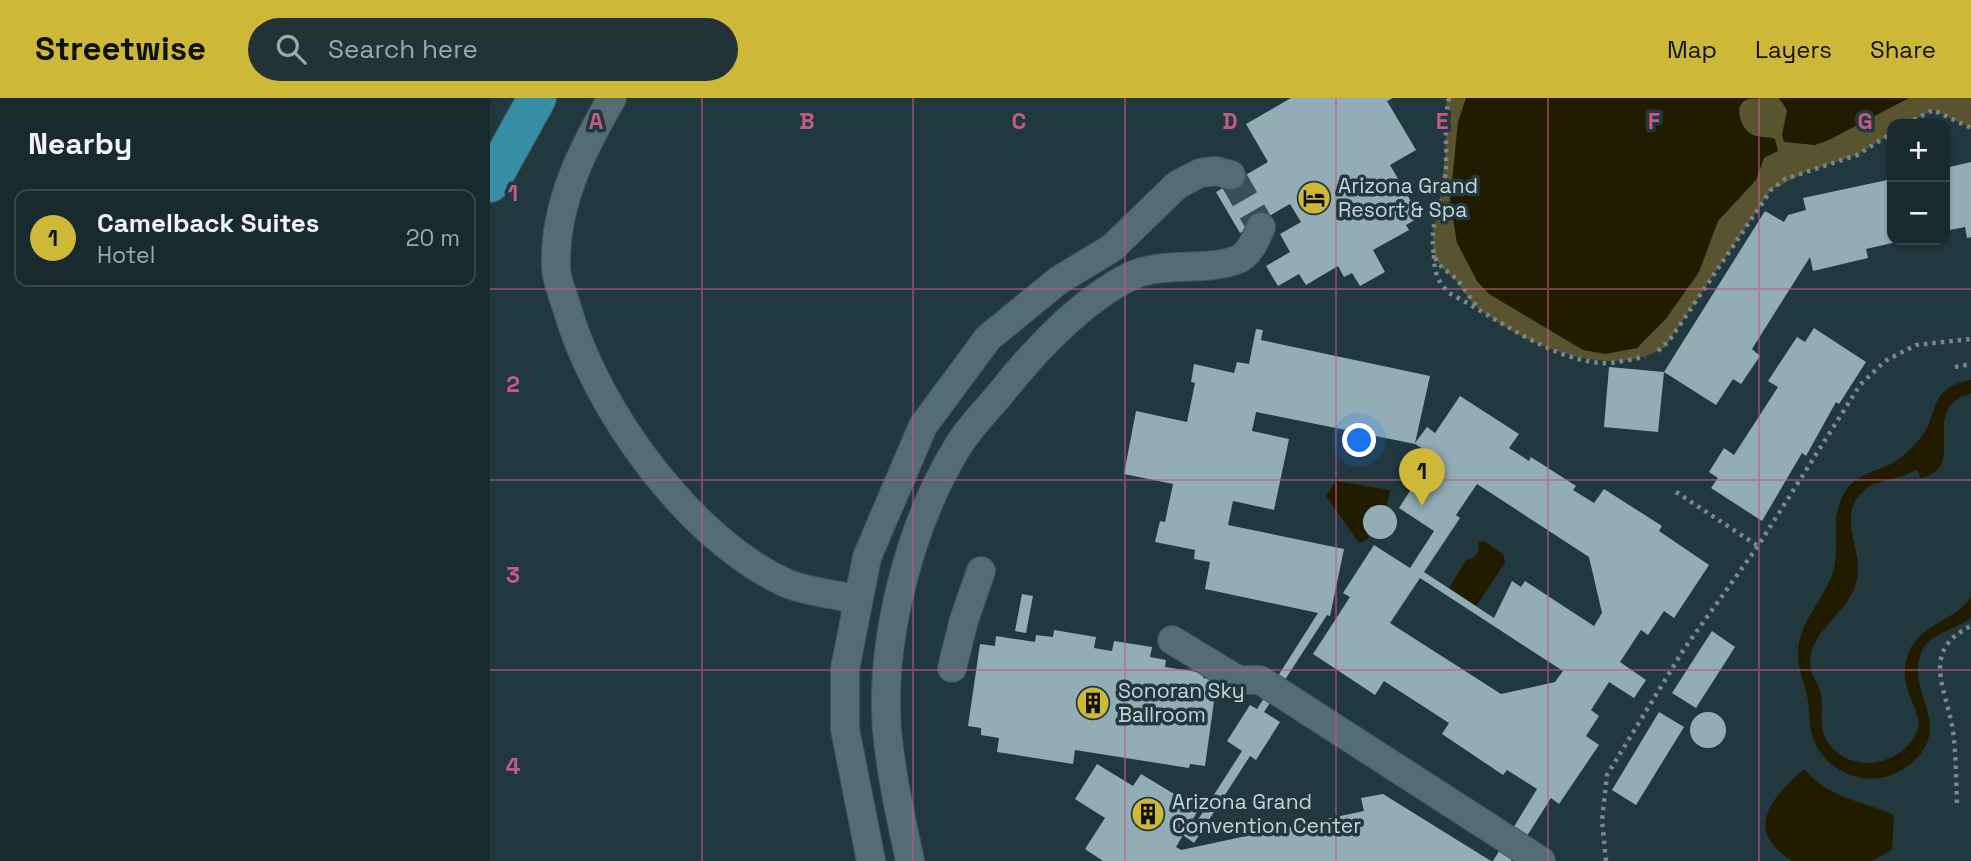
<!DOCTYPE html>
<html lang="en">
<head>
<meta charset="utf-8">
<style>
	:root { --surface:#192a2f; --page:#223237; --text:#f1f3f6; --muted:#9fa7aa; --line:#37464b; --accent:#ceb837 }
	body { margin:0; font-family:"Space Grotesk",sans-serif; background:var(--page); color:var(--text) }
	.controls { position:absolute; right:21px; top:21px; display:grid; overflow:hidden; border-radius:14px; box-shadow:0 2px 5px #0004 }
	.controls button { width:63px; height:63px; display:grid; place-items:center; padding:0; border:0; border-bottom:2px solid var(--line); background:var(--surface); color:var(--text); font:35px sans-serif }
	.you { position:absolute; left:870px; top:343px; width:24px; height:24px; margin:-18px; border:5px solid #fff; border-radius:50%; background:#1a73e8; box-shadow:0 0 0 10px #1a73e833 }
	.badge { display:grid; place-items:center; width:46px; height:46px; border-radius:50%; background:var(--accent); color:#111; font-size:23px; font-weight:700 }
	.pin { position:absolute; translate:-50% -58px; filter:drop-shadow(0 2px 4px #0008) }
	.pin::after { content:''; position:absolute; top:37px; width:24px; height:21px; background:inherit; clip-path:polygon(0 0,100% 0,50% 100%) }
	.list { margin:0; padding:0; list-style:none }
	h2 { display:flex; justify-content:space-between; align-items:center; height:91px; margin:0; padding:0 28px; font-size:30px }
	h2 small { font-size:23px; font-weight:400; color:var(--muted) }
	.list li { display:grid; grid-template-columns:46px 1fr auto; gap:21px; align-items:center; box-sizing:border-box; height:98px; margin:0 14px 14px; padding:0 14px; border:2px solid var(--line); border-radius:14px }
	.list b { display:block; font-size:26px; white-space:nowrap }
	.list p { margin:0; font-size:23px; white-space:nowrap; color:var(--muted) }
	.list em { font-size:23px; font-style:normal; color:var(--muted) }
	.icon { flex:none; width:38px; height:38px; fill:none; stroke:currentColor; stroke-width:2; stroke-linecap:round; stroke-linejoin:round }
	.map { position:relative; flex:none; width:1481px; height:763px; overflow:hidden }
	header { display:flex; align-items:center; gap:42px; box-sizing:border-box; height:98px; padding:0 35px; background:var(--accent); color:#111 }
	header strong { font-size:33px }
	nav { display:flex; gap:38px; margin-inline-start:auto; font-size:24px }
	.search { width:490px; height:63px; background:var(--page); display:flex; align-items:center; gap:18px; box-sizing:border-box; padding:0 24px; border-radius:38px; color:var(--muted); font-size:26px }
	main { display:flex }
	aside { flex:1; background:var(--surface) }
	.map>svg:first-child { display:block }
	.green { fill:#595330 }
	.water { fill:#211b00 }
	.building { fill:#93adb6; fill-rule:evenodd }
	.lines { fill:none; stroke-linecap:round; stroke-linejoin:round }
	.minor-tunnel { stroke:#3a5056; stroke-width:28; stroke-dasharray:28 14; stroke-linecap:butt }
	.minor-casing { stroke:#41565c; stroke-width:30 }
	.highway-casing { stroke:#41565c; stroke-width:40 }
	.path { stroke:#76888e; stroke-width:4.5; stroke-dasharray:3.5 5; stroke-linecap:butt }
	.minor { stroke:#546c74; stroke-width:28 }
	.highway { stroke:#368da5; stroke-width:38 }
	.grid { fill:none; stroke:#c45a87; stroke-width:2; stroke-opacity:0.55 }
	.labels { text-anchor:middle; stroke-width:7; stroke-linejoin:round; paint-order:stroke }
	.poi-label { font-size:21px; fill:#c7d5d9; stroke:#21383f; text-anchor:start }
	.grid-label { font-size:23px; text-anchor:middle; font-weight:bold; fill:#c45a87; stroke:#21383f; stroke-width:7; stroke-linejoin:round; paint-order:stroke }
</style>
</head>
<body>
<header>
<strong>Streetwise</strong>
<div class="search"><svg class="icon" aria-label="search" viewBox="0 0 24 24"><circle cx="10" cy="10" r="6"/><path d="M15 15l6 6"/></svg>Search here</div>
<nav><a>Map</a><a>Layers</a><a>Share</a></nav>
</header>
<main>
<aside>
<h2>Nearby<small></small></h2>
<ul class="list">
<li><span class="badge">1</span><div><b>Camelback Suites</b><p>Hotel</p></div><em>20 m</em></li>
</ul>
</aside>
<div class="map">
<svg width="1481" height="763" viewBox="0 0 1481 763">
	<rect width="100%" height="100%" fill="#21383f"/>
	<path class="green" d="M958 0H1481V30L1443 12 1416 26H1402V35L1367 57 1316 74 1281 92 1175 249C1120 284 1034 247 988 210 977 201 973 190 964 181 957 174 948 169 945 158 939 139 947 118 950 100 953 81 955 61 956 41 957 26 952 15 958 0Z"/>
	<path class="water" d="M976 0H1270C1267 1 1263 0 1259 1 1241 5 1251 32 1263 37 1271 40 1278 38 1285 41L1288 53 1274 60 1266 82 1228 123 1209 174 1175 222 1147 250 1115 256 1093 252 999 196 987 183 967 145 960 103 968 24Z
		M1289 0H1419L1339 42 1325 47 1294 44 1292 37 1297 12Z
		M1481 282V296C1426 309 1481 371 1430 380L1429 374 1425 372C1409 383 1390 380 1376 391 1343 417 1376 453 1366 485 1358 515 1323 531 1320 561 1319 575 1328 584 1331 596 1334 613 1328 628 1337 643 1360 680 1419 667 1429 627 1427 608 1414 593 1415 574 1417 526 1460 529 1481 499V520C1466 532 1442 534 1433 551 1412 591 1463 622 1426 661 1416 671 1403 678 1389 680 1358 684 1328 664 1321 633 1319 623 1320 612 1318 602 1314 582 1305 566 1309 545 1314 519 1335 499 1343 474 1351 448 1339 420 1354 396 1365 376 1382 375 1401 366 1412 360 1421 351 1429 342 1450 318 1436 290 1481 282Z
		M846 383 900 392 897 407 880 409 872 423 879 440 869 445 836 398Z
		M994 443 1013 456 1015 465 986 508 959 490 976 462 984 460 989 452 988 445Z
		M1314 671C1338 700 1372 703 1404 717L1402 752 1381 763H1302C1252 731 1282 700 1314 671Z"/>
	<path class="building" d="M801 0H903L897 3 926 52 900 67 930 119 916 127 919 132 883 152 895 174 870 188 862 175 854 179 848 168 816 187 809 176 788 188 776 168 800 154 790 136 811 124 800 106 750 135 726 94 778 64 756 26Z
		M1481 64V139L1477 140 1475 129 1455 133V70Z
		M1402 81V142L1411 143 1376 151 1378 160 1323 173 1320 159 1262 251 1270 258 1251 286 1243 281 1226 307 1174 274 1275 113 1294 124 1298 117 1316 112 1313 100Z
		M1324 230 1376 264 1349 306 1346 304 1316 358 1312 355 1272 423 1221 390 1228 380 1219 374 1234 350 1244 357 1288 289 1278 283 1307 239 1315 244Z
		M766 231 773 232 771 242 940 278 925 345 937 329 945 335 970 298 1029 336 1019 350 1039 363 1041 359 1086 388 1083 392 1104 405 1114 391 1172 428 1169 433 1219 467 1184 520 1174 513 1158 537 1151 532 1130 564 1156 582 1144 600 1119 584 1101 612 1109 618 1096 638 1109 647 1069 706 1061 700 1021 763H1003L1047 691 1017 672 1013 677 952 636 959 625 894 583 885 597 823 556 860 499 853 495 884 447 920 470 944 433 909 410 943 357 925 346 766 314 762 333 799 341 784 412 743 403 738 427 854 451 840 518 837 517 774 614 790 624 766 662 760 658 704 745 693 737 686 749 691 752 874 713 871 700 893 696 1001 763H613L595 751 615 720 585 701 607 666 643 688 651 676 709 711 698 729 702 731 752 653 737 643 760 607 767 611 828 515 715 491 720 464 704 461 705 452 665 444 670 423 675 424 683 386 634 376 646 313 697 324 705 285 701 284 704 266 744 275 747 264 759 266ZM987 386 1099 459 1112 515 1104 528 1035 483 1031 489 1022 483 1004 520 934 474 970 420 966 417ZM930 480 1073 573 1065 584 1011 596 900 525Z
		M1119 269 1174 274 1168 334 1114 329Z
		M873 424a17 17 0 1 1 34 0a17 17 0 1 1-34 0Z
		M532 496 543 498 536 535 525 533Z
		M564 532 606 539 604 550 622 553 624 543 662 549 660 559 676 562 675 569 714 575 713 580 727 582 715 668 700 666 699 670 585 652 583 666 507 654 509 640 491 637V630L478 628 490 546 505 548 506 538 545 544 546 537 563 539Z
		M1222 533 1245 549 1206 610 1182 595Z
		M1200 632a18 18 0 1 1 36 0a18 18 0 1 1-36 0Z
		M1169 614 1194 629 1146 707 1122 692Z"/>
	<g class="lines">
		<path class="minor-tunnel" d="M741 77 771 129"/>
		<defs>
			<path id="minor" d="M122 0C92 52 64 107 66 169 66 182 73 197 77 210 105 310 199 441 296 485 317 494 346 496 368 502
				M682 542 748 582H770L1051 763
				M462 570 474 522 491 473
				M381 763 355 631V571L377 459 433 328 498 240 569 182 622 150 687 87 710 75 726 73 741 77
				M420 763C411 720 401 677 397 632 390 541 420 426 468 348 481 327 500 309 515 290 549 248 592 202 641 178 673 163 714 174 746 162 759 158 766 141 771 129"/>
			<path id="highway" d="M0 85 47 0"/>
		</defs>
		<use href="#minor" class="minor-casing"/>
		<use href="#highway" class="highway-casing"/>
		<path class="path" d="M959 0C954 23 957 47 956 70 954 99 938 127 944 156 948 171 960 173 968 183 975 191 981 201 987 209
			M1416 26 1443 12 1481 30
			M944 157C944 173 947 183 959 195 1004 218 1060 262 1112 265 1125 266 1141 261 1155 259
			M1168 253 1179 243 1281 92 1295 81 1367 57 1402 35
			M1465 269 1481 266
			M1186 394 1268 448
			M1467 705C1466 681 1466 657 1463 633 1457 592 1429 553 1481 528
			M1116 763 1112 722 1117 677 1194 551 1268 448 1370 287 1395 263 1426 247 1481 241"/>
		<use href="#minor" class="minor"/>
		<use href="#highway" class="highway"/>
	</g>
	<path class="grid" d="M212 0V763M423 0V763M635 0V763M846 0V763M1058 0V763M1269 0V763M0 191H1481M0 382H1481M0 572H1481"/>
	<defs>
		<symbol id="hotel-disc" viewBox="-11 -11 22 22"><circle r="9.5" fill="#ceb837" stroke="#21383f"/><path d="M-6-4.5h1.5V1H6V5H4.5V3h-9V5H-6ZM-4 0a1.8 1.8 0 1 1 3.6 0ZM.5 0V-2.5h3Q6-2.5 6 0Z" fill="#111"/></symbol>
		<symbol id="building-disc" viewBox="-11 -11 22 22"><circle r="9.5" fill="#ceb837" stroke="#21383f"/><path d="M-4-6H4V6H1V3H-1V6H-4ZM-2.5-4.3h1.7v1.8h-1.7ZM.8-4.3h1.7v1.8H.8ZM-2.5-1h1.7V.8h-1.7ZM.8-1h1.7V.8H.8Z" fill="#111"/></symbol>
	</defs>
	<g fill-rule="evenodd">
		<use href="#hotel-disc" x="805" y="81" width="38" height="38"/>
		<use href="#building-disc" x="584" y="586" width="38" height="38"/>
		<use href="#building-disc" x="639" y="697" width="38" height="38"/>
	</g>
	<g class="labels">
		<g class="poi-label">
			<text x="848" y="95">Arizona Grand<tspan x="848" dy="24">Resort &amp; Spa</tspan></text>
			<text x="628" y="600">Sonoran Sky<tspan x="628" dy="24">Ballroom</tspan></text>
			<text x="682" y="711">Arizona Grand<tspan x="682" dy="24">Convention Center</tspan></text>
		</g>
	</g>
	<g class="grid-label">
		<text x="106" y="31">A</text>
		<text x="317" y="31">B</text>
		<text x="529" y="31">C</text>
		<text x="740" y="31">D</text>
		<text x="952" y="31">E</text>
		<text x="1164" y="31">F</text>
		<text x="1375" y="31">G</text>
		<text x="23" y="103">1</text>
		<text x="23" y="294">2</text>
		<text x="23" y="485">3</text>
		<text x="23" y="676">4</text>
	</g>
</svg>
<div class="controls">
<button>+</button>
<button>−</button>
</div>
<div class="you"></div>
<div class="pin badge" style="left:932px;top:408px">1</div>
</div>
</main>
</body>
</html>
